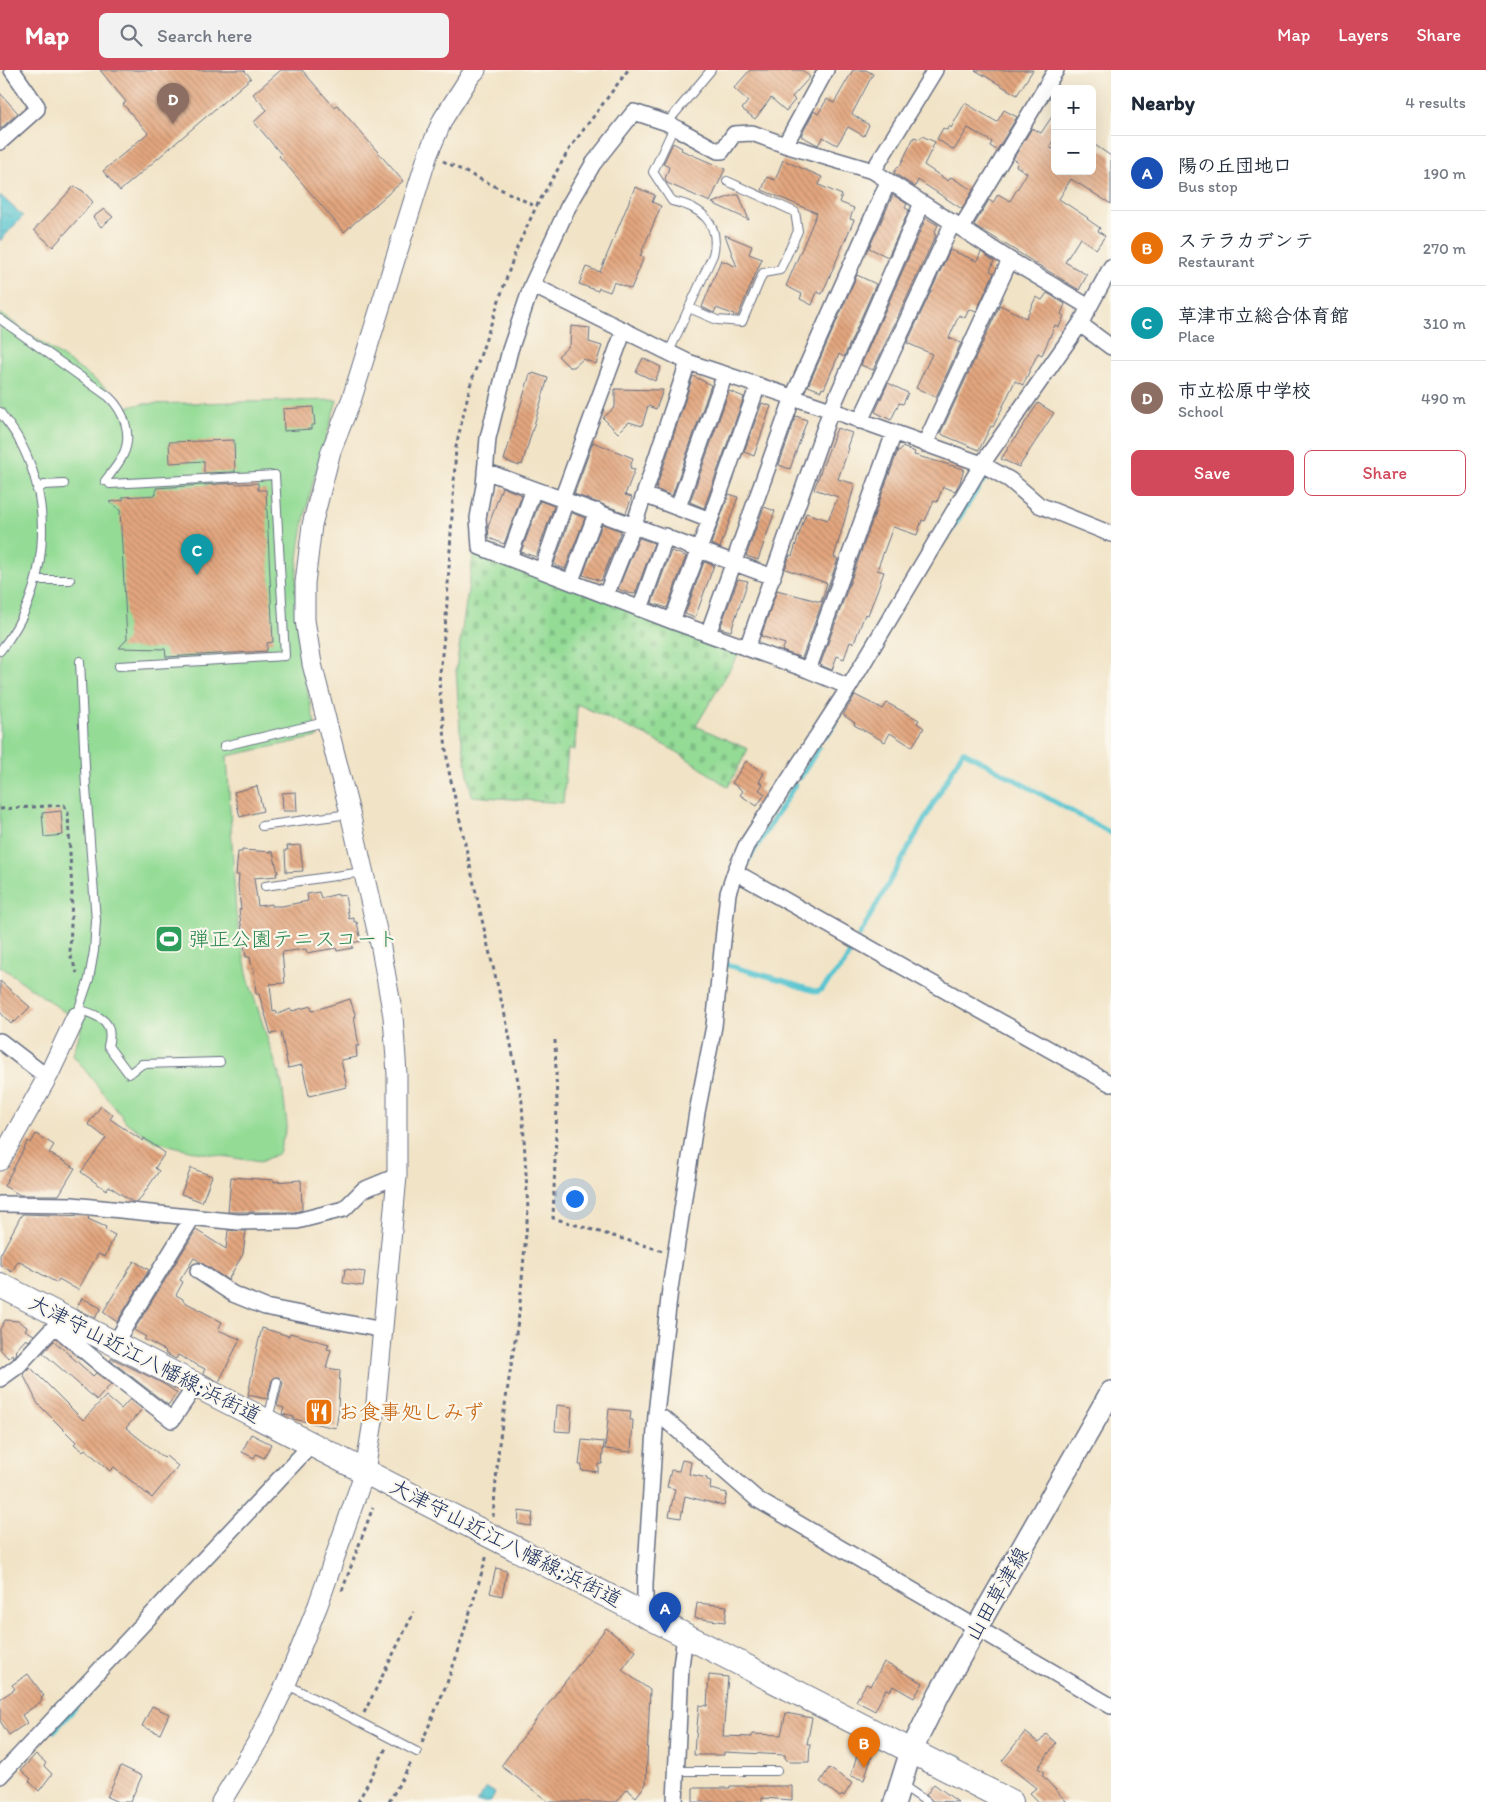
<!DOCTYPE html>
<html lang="en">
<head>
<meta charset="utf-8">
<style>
	:root { --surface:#fff; --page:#f2f2f3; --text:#1f2937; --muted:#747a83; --line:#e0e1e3; --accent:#d1495b }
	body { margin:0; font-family:Itim,"Klee One",sans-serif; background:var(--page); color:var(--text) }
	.controls { position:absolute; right:15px; top:15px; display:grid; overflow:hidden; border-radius:8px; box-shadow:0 5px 20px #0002 }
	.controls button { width:45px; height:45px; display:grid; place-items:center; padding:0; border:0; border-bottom:1px solid var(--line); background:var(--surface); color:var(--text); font:25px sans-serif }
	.you { position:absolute; left:574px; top:1128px; width:18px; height:18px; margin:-12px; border:4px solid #fff; border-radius:50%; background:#1a73e8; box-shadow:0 0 0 8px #1a73e833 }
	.badge { display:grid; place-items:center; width:32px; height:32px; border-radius:50%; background:var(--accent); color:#fff; font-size:16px; font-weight:700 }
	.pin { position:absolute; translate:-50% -41px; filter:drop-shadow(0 1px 2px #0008) }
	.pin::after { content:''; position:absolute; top:26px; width:18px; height:15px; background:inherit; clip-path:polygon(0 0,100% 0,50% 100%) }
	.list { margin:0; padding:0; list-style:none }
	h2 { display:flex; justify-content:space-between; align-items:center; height:65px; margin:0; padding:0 20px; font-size:21px }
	h2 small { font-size:16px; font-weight:400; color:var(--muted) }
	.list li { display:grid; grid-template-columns:32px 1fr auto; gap:15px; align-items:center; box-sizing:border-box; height:75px; padding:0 20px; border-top:1px solid var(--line) }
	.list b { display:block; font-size:19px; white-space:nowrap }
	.list p { margin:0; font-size:16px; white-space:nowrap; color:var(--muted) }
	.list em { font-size:16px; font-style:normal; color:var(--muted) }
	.actions { display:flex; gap:10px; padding:15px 20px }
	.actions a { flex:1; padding:11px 0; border:1px solid var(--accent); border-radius:8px; text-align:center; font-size:18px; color:var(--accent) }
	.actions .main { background:var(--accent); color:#fff }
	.icon { flex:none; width:28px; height:28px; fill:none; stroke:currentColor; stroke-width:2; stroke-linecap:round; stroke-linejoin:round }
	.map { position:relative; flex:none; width:1111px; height:1732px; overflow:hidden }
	header { display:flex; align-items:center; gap:30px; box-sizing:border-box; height:70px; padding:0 25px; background:var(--accent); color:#fff }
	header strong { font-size:24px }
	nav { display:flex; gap:28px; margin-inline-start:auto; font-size:18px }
	.search { width:350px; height:45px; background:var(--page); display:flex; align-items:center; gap:12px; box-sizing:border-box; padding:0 18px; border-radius:8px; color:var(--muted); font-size:19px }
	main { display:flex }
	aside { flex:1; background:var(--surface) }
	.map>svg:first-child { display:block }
	.cemetery { fill:url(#cemetery-stones); stroke:#58867a }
	.green { fill:#94dc96; stroke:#58867a }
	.water { fill:url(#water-ripples); stroke:#3a7a97 }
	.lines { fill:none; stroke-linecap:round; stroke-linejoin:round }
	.stream { stroke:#59c5d0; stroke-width:5 }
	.building { fill:url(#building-back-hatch) }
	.service-casing { stroke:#666e82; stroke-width:10 }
	.minor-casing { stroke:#666e82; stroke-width:18 }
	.tertiary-casing { stroke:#666e82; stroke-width:21 }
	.secondary-casing { stroke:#666e82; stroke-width:24 }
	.primary-casing { stroke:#666e82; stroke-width:26 }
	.path { stroke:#666e82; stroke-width:3; stroke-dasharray:4 4; stroke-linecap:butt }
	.service { stroke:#fff; stroke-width:8 }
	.minor { stroke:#fff; stroke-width:15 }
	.tertiary { stroke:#fff; stroke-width:19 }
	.secondary { stroke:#fff; stroke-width:21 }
	.primary { stroke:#fff; stroke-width:24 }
	.labels { text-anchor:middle; stroke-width:4.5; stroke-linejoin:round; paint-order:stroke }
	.leisure-label { font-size:21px; fill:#27864d; stroke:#fbf7ec; text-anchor:start }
	.street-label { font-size:21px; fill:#1b2f5e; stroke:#fbf7ec }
	.food-label { font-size:21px; fill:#c56008; stroke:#fbf7ec; text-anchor:start }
</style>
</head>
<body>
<header>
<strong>Map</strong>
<div class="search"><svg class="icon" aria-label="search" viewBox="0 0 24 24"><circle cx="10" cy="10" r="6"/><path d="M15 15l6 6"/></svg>Search here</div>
<nav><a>Map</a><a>Layers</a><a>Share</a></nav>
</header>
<main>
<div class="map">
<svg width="1111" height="1732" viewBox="0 0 1111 1732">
	<defs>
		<pattern id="cemetery-stones" width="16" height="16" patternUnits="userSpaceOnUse" patternTransform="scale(1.25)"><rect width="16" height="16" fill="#94dc96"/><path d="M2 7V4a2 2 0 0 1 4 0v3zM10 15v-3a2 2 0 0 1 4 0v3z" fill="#7fbd84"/></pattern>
		<pattern id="water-ripples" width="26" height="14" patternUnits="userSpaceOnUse" patternTransform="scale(1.25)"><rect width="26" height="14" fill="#59c5d0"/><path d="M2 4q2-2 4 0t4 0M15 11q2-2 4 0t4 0" fill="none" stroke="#49a0ac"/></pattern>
		<pattern id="building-back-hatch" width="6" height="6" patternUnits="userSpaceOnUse" patternTransform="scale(1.25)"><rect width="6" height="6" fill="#e3a67e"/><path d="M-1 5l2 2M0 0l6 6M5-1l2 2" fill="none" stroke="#b7886a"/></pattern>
	</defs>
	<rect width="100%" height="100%" fill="#fbf7ec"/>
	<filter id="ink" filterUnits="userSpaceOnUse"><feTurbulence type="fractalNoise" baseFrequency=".02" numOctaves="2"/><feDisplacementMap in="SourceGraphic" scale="10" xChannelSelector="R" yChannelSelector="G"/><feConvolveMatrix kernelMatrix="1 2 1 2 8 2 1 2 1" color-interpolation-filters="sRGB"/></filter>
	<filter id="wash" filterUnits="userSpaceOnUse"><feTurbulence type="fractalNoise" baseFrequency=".0096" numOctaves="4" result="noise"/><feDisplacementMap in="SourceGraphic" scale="20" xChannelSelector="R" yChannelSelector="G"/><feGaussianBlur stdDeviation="1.12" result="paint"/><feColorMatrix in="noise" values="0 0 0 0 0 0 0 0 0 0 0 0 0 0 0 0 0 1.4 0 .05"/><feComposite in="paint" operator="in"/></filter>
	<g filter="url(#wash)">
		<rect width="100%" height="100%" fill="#f1e3c6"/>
		<path class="cemetery" d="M474 480 740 582 696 656 748 679 728 717 679 683 647 666 577 634 575 680 568 679 563 733 472 726 460 660 456 599Z"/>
		<path class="green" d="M0 243 115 324 126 337 143 334 337 330C321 386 301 443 297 501 292 558 305 612 318 667L227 686 236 844 248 908 282 1014 287 1055 279 1083 260 1092 197 1082 154 1071 127 1053 73 985 83 952 63 941 0 896Z"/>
		<path class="water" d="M0 125 23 146 0 171Z
			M487 1718 495 1723 490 1732H476Z"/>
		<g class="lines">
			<path class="stream" d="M982 413 985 408
				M946 469 979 417
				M826 667 835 653
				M800 708 819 678
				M746 794 795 715
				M859 866 963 681 1111 763
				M727 892V895L785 911 795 915 817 922 821 920 844 894 853 877
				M54 1661 97 1614
				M959 1687 968 1699"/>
		</g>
		<g id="blocks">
			<path class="building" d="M100 0H244L251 8 120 121 103 101 148 63 123 34 126 32Z
				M281 0H302L334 37 337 35 403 111 344 162 279 86 281 84 254 52 267 40 253 24Z
				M750 0H802L810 7 792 27 795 30 786 41 771 28 755 49 742 39 748 31 734 18Z
				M853 0H866L873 4 852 44 869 55 864 66 848 57 837 75 823 67 818 75 801 66 814 41 818 44 827 29 834 33Z
				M975 0H1033L1017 25Z
				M0 23 18 43 0 59Z
				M965 33 997 52 1004 40 1017 47 997 80 990 76 992 72 968 58 954 80 937 69 943 58 947 60 949 56 951 58Z
				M1055 42V68L1049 77 1055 80V101H1092V73L1111 86V134L1071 109 1059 129 1088 148 1087 149 1100 158 1098 161 1105 166 1096 179 1080 168 1065 192 1087 205 1079 220 974 155 989 130 993 133 998 124 1010 131 1027 103 1016 96 1018 92 1013 89 1032 58 1041 63Z
				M922 66 935 72 924 95 948 111 951 107 973 120 962 139 918 110 915 117 894 103 897 97 900 96 914 67 920 69Z
				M673 73 682 78 681 80 725 99 710 132 667 113 665 109 669 97 663 94Z
				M783 90 822 107 819 115 842 125 839 132 854 138 850 149 854 150 822 224 817 222 812 235 800 229 802 224 786 216 817 143 762 120 767 107 775 110Z
				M74 116 83 121 93 132 53 177 34 160Z
				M635 117 655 125 652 132 661 136 640 186 644 187 631 219 614 212 610 222 599 218 598 221 579 214 586 197 600 202Z
				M734 125H739L749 150 712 133Z
				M893 125 907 134 905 138 909 140 888 187 869 178Z
				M104 139 113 147 101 157 93 147Z
				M926 148 938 155 934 164 936 165 873 300 861 295Z
				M725 165 752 176 749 184 762 189 738 246 716 238 714 243 702 237 721 190 737 197Z
				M950 180 977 191 981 182 994 191 990 201 994 203 976 242 969 239 965 248 959 245 949 268 961 273 936 327 916 318 932 284 907 273Z
				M857 205 876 214 844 287 839 284 824 319 822 318 821 321 808 316Z
				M1047 223 1065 234 1061 244 1064 246 1059 257 1055 255 1042 285 1038 283 1023 315 1015 311 993 357 991 356 979 380 943 365 941 362 1000 235 1026 248 1036 227 1042 230Z
				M571 256 590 258 589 272 602 276 596 294 583 289 574 297H569L558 286 570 275Z
				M643 288 661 297 655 311 636 302Z
				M533 303 548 308 522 395 519 394V396L504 390 530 304 532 305Z
				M693 306 711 315 672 426 656 419Z
				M888 313 908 323 903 334 899 333 891 350 875 342Z
				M615 319 663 320 656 339 648 336 642 356 629 352 618 363 603 348 615 337Z
				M729 321 744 327 704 438 690 432Z
				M762 333 771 336 754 386 744 382Z
				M1038 333 1054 343 1019 397 1001 389Z
				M313 337 315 355H311V359L284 361 283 339Z
				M796 346 807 350 790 399 779 395Z
				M837 358 852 363 847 377 849 378 838 409 855 414 834 487 838 489 802 588 782 581 785 574 761 566 777 520 821 532 827 513 785 499 790 485 792 486 806 443 828 450 838 427 814 419Z
				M234 370 235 402 204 403V391L170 393 169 372Z
				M593 372 633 388 630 398 635 399 625 425 632 427 626 443 574 424Z
				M902 377 915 382 914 385 964 399 960 412 955 421 943 417 937 432 934 431 925 451 922 450 917 465 893 457 877 500 884 502 868 545 865 544 854 573 850 572 844 589 837 586 832 600 820 595 898 380 900 381Z
				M235 413 236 414 258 413V420H266L273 572 267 573V581L166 587 165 579 119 578 127 569 120 440 109 432 123 430V427L156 425V418Z
				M502 417 522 425 504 474 489 468 488 457Z
				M729 424 738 427 720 478 711 474Z
				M540 431 554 436 536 487 521 482Z
				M764 437 775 441 758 490 746 486Z
				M572 443 585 448 565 499 554 494Z
				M602 454 621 461 601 511 583 505Z
				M639 468 654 473 635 524 628 523 618 519Z
				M671 481 686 486 667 538 652 533Z
				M704 492 714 495 695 548 685 544Z
				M738 509 748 511 731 561 720 558Z
				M855 625 883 639 887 633 919 650 917 653 924 658 912 677 890 663 885 672 854 655 855 653 843 645Z
				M746 691 764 703 759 712 763 714 759 720 765 724 757 736 740 725 743 721 732 713Z
				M257 716 263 741 240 747 234 722Z
				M296 722 297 741H283L282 723Z
				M61 741 63 765 44 767 42 743Z
				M300 775 303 801 286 802 285 780H288L287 776Z
				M242 780 273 782 278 803H276L277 806 254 808 258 836 272 834V836H282L308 831 307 824 319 822 321 828 338 824V826L345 825 349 849 354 848V852H357L361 871 352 873 353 878 337 881 336 878 307 883 306 879 282 882 285 913 270 914 273 941 276 940 277 944 291 939 292 941 311 936 312 941 350 929 356 947H354L359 976H356L357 987 341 990 347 1017 309 1026 302 995 288 998 281 962 271 964 259 924H256L254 899H252L250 887H246L243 868 239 840 241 839 238 816 239 805H236L238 782H242Z
				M0 911 30 937 15 952 14 951 11 954 0 942Z
				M101 1036 113 1045 110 1049 143 1071 144 1068 165 1083 155 1098 159 1101 138 1132H133L109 1116 106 1120 81 1102 106 1068 88 1054Z
				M36 1064 54 1075 49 1083 75 1098 59 1125H20L4 1116 28 1071 31 1073Z
				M191 1098 212 1106 202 1132 181 1124Z
				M231 1107 274 1110V1112L301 1110 302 1140 294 1142H228Z
				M22 1144 89 1146 88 1149 106 1157 105 1160 115 1165 105 1187 98 1184 78 1220 59 1209 57 1213 18 1191 12 1202 0 1195V1185Z
				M196 1160 226 1179 228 1160 246 1161 243 1184 228 1210 194 1188 180 1210 183 1212 176 1225 183 1229V1231L222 1252 218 1260 240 1269 219 1312 203 1303 205 1299 178 1285 176 1289 165 1283 166 1281 144 1269 146 1267 134 1260Z
				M134 1191 149 1200 117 1252 103 1242Z
				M345 1199 365 1202 363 1216 343 1213Z
				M82 1228 101 1238 95 1248 76 1239Z
				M5 1250 18 1251 27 1257 25 1260 34 1265 29 1271 26 1269 15 1281 17 1283 14 1287 12 1284 8 1288 0 1279V1259Z
				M262 1258 289 1266 290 1263 329 1274 327 1279 331 1280 326 1298 340 1300 338 1338H339L336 1358 293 1349 294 1347 282 1344 284 1338 277 1336 283 1313 279 1307H275L272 1310 267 1329 248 1325 257 1277Z
				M54 1271 93 1306 96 1303 111 1314 97 1330 43 1283Z
				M112 1288 164 1314 177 1323 168 1335 110 1290Z
				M30 1297 83 1350 106 1326 121 1339 130 1329 142 1339 126 1358 164 1388 166 1386 178 1396 152 1428 114 1397 110 1401 85 1379 83 1381 74 1374 76 1372 38 1334 23 1304Z
				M557 1335 572 1337 570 1362 555 1361Z
				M609 1339 631 1341 630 1350H633L631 1382 605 1379Z
				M251 1364 271 1374 264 1388 256 1384 254 1388 242 1382Z
				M582 1370 604 1372 602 1394H598V1402L581 1400 582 1395H579Z
				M682 1390 691 1392 689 1404 707 1408V1410L711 1411 710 1419 727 1423 724 1436 685 1426 681 1448 669 1446 675 1419 667 1417 671 1400 679 1401Z
				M519 1441 533 1443 531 1456 518 1454Z
				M496 1498 507 1501 502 1526 490 1523Z
				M697 1533 727 1536 725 1552 695 1548Z
				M606 1558 636 1581 622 1600 650 1620 646 1714 636 1727 627 1719 617 1732H549L501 1696Z
				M884 1592 923 1613 914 1628 893 1616 890 1621 886 1619 875 1641 856 1631 866 1614 871 1616Z
				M28 1604 44 1626 41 1628 42 1631 22 1645 27 1653 9 1665 0 1651V1629L15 1619 12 1615Z
				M709 1605 728 1607 723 1666 752 1667V1664L781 1665 786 1643 812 1648 807 1674H810L809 1692H789L785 1688V1685L724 1682V1685H694L695 1668H696L699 1635 707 1636Z
				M152 1636 169 1644 160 1664 142 1656Z
				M1025 1662 1039 1673 1046 1664 1056 1673 1038 1698 1044 1702 1042 1705 1067 1732H1039L1030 1723 1036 1718 1002 1691Z
				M858 1681 872 1685 864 1710 851 1706Z
				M36 1684 46 1693 44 1696 52 1704 39 1721 29 1711 31 1709 21 1700Z
				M121 1696 142 1706 130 1732H118L107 1727Z
				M829 1698 852 1713 844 1726 842 1725 840 1727 820 1712Z
				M934 1714 958 1732 932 1731 926 1725Z
				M730 1716H792V1730L762 1728V1732H693V1718H730Z"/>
		</g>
	</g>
	<g filter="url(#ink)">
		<use href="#blocks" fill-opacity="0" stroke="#666e82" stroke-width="1"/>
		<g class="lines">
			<defs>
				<path id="service" d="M667 53 711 0
					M689 238 717 250 742 252 763 203 780 200 798 161 795 142 727 111
					M0 249 109 327C124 341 133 365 123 385 119 394 111 403 105 411
					M669 282 713 185C721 153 701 137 672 131L653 102 674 57
					M0 342C6 351 13 359 18 368 56 436 48 521 0 581
					M110 414 275 405 285 586 119 596
					M37 420 44 415 64 414
					M37 510H70
					M224 676 325 652
					M262 756 349 744
					M265 816 363 802
					M78 939C99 946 115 950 108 976L129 1004 142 994 220 992
					M76 947 89 909 94 881 96 851 86 718 80 591
					M268 1349 277 1312
					M286 1614 417 1682
					M676 1701H777
					M902 1715 927 1732"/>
				<path id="minor" d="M0 72 37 39V36L12 0
					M785 75 826 0
					M873 101 935 0
					M961 158 1056 0
					M532 215 688 292 831 340 982 394 1010 410 1039 435 1111 464
					M1080 254 1111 277
					M860 351 953 152
					M925 374 1010 190
					M485 401 773 507
					M644 425 710 450
					M562 429 624 260
					M678 437 725 304
					M509 488 534 419
					M542 500 566 430
					M571 511 597 441
					M606 525 634 455 688 292
					M640 539 666 466
					M672 551 710 450 758 315
					M708 564 793 327 888 112
					M747 578 831 340 922 133
					M808 600 894 363
					M849 617 808 600 672 551 480 477 478 448 484 416 488 368 510 280 532 215 568 137 593 94 634 42 667 53 718 81H722L734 64 752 63 785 75 873 101 1010 190 1089 237
					M735 802 1111 1014
					M0 971 47 1007
					M0 1134 72 1135 238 1152 297 1151 344 1139 363 1120 397 1106
					M198 1201 233 1224 265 1237 383 1260
					M115 1273 192 1148
					M0 1309 18 1296 55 1256 100 1294 172 1350 196 1315
					M656 1344 667 1351 758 1430 1111 1636
					M645 1545V1513L656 1344 670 1219 697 1042 714 956 728 823 735 802 746 776 849 617 982 394 1080 254 1111 197
					M0 1706 312 1374
					M675 1732 681 1596 685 1566"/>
				<path id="tertiary" d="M0 1091 49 1004 76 947
					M221 1732 258 1671 286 1614 318 1535 365 1401 376 1333 397 1106V1004L393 946 381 878 350 743 312 594 305 550V513L312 455 331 381 352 328 428 84 443 49 471 5 476 0"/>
				<path id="secondary" d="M895 1732 911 1681 939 1624 1111 1322"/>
				<path id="primary" d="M0 1215 1011 1732"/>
			</defs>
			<use href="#service" class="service-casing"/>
			<use href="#minor" class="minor-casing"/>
			<use href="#tertiary" class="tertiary-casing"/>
			<use href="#secondary" class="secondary-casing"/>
			<use href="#primary" class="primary-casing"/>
			<path class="path" d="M443 91 529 133 536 137
				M0 739 64 735 68 743 72 822 70 884 77 903
				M555 970 557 1033 553 1148 663 1181
				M493 1447 499 1374 519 1244 528 1140 522 1032 507 954 487 872 448 697 444 660 439 612 446 548 456 377 470 316 516 180 536 137 570 78 628 0
				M342 1521 373 1437
				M364 1643 414 1542
				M422 1672 447 1613 458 1582 487 1485
				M358 1732 386 1678
				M389 1732 412 1691"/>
			<use href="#service" class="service"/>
			<use href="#minor" class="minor"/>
			<use href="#tertiary" class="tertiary"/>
			<use href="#secondary" class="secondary"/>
			<use href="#primary" class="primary"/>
		</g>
	</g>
	<defs>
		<symbol id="stadium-square" viewBox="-11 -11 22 22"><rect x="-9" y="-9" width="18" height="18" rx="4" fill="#2e9e5b" stroke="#fbf7ec"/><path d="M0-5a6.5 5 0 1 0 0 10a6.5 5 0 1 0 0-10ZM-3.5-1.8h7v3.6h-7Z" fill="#fff"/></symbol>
		<symbol id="restaurant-square" viewBox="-11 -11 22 22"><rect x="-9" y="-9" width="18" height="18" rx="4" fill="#e8710a" stroke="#fbf7ec"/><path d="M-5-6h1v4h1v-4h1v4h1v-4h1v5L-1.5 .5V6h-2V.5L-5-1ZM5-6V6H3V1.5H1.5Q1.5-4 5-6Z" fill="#fff"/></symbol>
	</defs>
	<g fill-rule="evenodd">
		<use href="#stadium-square" x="153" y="853" width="32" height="32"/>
		<use href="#restaurant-square" x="303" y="1326" width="32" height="32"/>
	</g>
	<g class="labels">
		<g class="leisure-label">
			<text x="188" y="876">弾正公園テニスコート</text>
		</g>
		<g class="street-label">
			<text transform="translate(145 1289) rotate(27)" y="7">大津守山近江八幡線;浜街道</text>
			<text transform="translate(506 1473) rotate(27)" y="7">大津守山近江八幡線;浜街道</text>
			<text transform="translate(997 1524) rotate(-60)" y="7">山田草津線</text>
		</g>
		<g class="food-label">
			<text x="338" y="1349">お食事処しみず</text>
		</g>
	</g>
</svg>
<div class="controls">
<button>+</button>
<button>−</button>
</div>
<div class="you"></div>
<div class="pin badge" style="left:665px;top:1563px;background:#1a4fb4">A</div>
<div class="pin badge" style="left:864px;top:1698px;background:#e8710a">B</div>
<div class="pin badge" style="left:197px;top:505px;background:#0f9aa8">C</div>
<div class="pin badge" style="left:173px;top:54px;background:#8d6e63">D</div>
</div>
<aside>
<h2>Nearby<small>4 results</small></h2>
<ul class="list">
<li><span class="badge" style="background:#1a4fb4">A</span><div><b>陽の丘団地口</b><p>Bus stop</p></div><em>190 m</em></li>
<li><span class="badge" style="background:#e8710a">B</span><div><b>ステラカデンテ</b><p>Restaurant</p></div><em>270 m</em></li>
<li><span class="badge" style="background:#0f9aa8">C</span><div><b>草津市立総合体育館</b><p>Place</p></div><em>310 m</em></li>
<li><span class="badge" style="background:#8d6e63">D</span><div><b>市立松原中学校</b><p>School</p></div><em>490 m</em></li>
</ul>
<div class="actions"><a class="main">Save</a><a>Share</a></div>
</aside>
</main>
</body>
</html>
